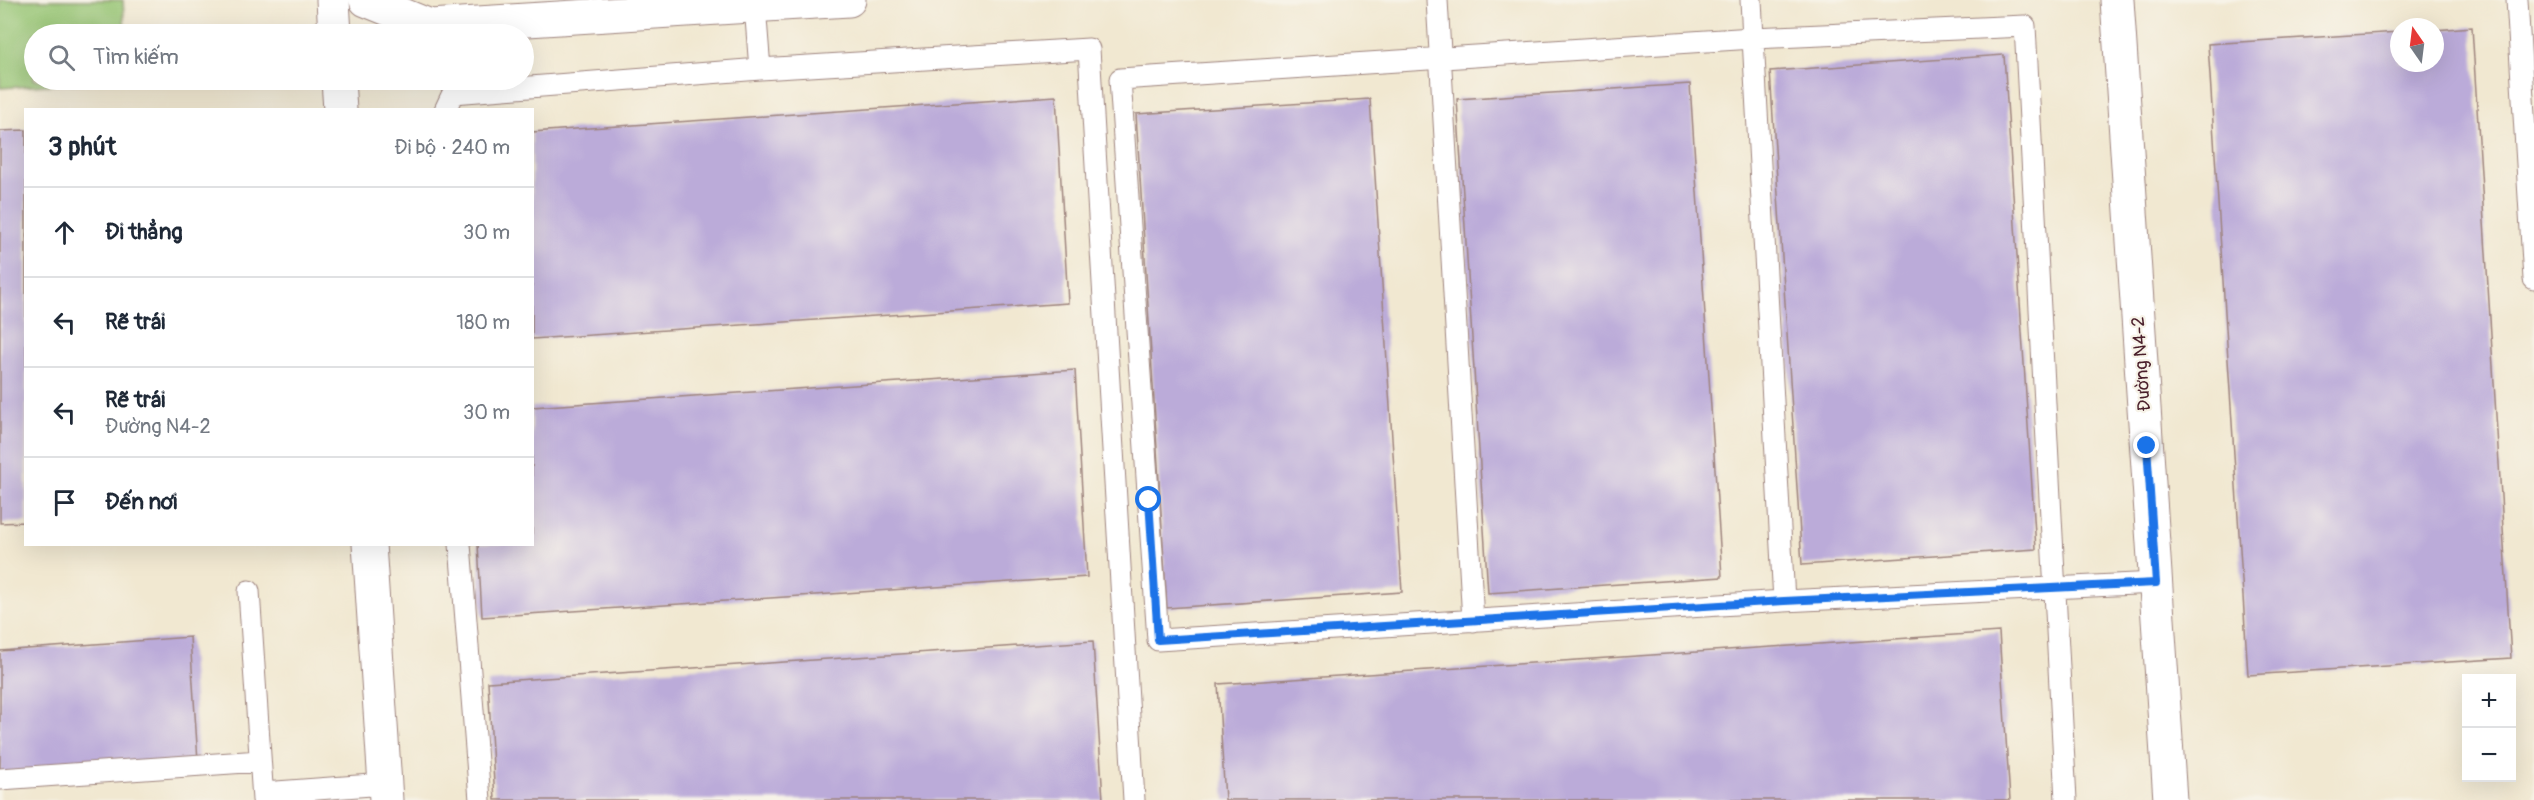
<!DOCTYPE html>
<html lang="vi">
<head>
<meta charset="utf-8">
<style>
	:root { --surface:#fff; --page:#f6f6f7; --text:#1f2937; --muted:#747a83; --line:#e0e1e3 }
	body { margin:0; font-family:Pangolin,sans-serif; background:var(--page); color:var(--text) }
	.controls { position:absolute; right:18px; bottom:18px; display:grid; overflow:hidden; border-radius:0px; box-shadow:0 6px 24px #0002 }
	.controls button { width:54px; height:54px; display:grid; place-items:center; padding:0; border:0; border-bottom:2px solid var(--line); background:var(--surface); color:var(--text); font:30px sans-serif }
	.compass { position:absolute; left:2390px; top:18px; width:54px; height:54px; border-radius:50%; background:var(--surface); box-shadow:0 6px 24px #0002; rotate:346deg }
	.stop { position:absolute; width:18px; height:18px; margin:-14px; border:4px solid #1a73e8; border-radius:50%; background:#fff }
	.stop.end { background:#1a73e8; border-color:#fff; box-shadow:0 2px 6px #0008 }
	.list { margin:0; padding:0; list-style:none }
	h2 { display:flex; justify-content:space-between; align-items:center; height:78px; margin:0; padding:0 24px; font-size:26px }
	h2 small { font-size:20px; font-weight:400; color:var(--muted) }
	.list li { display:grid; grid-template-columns:39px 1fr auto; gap:18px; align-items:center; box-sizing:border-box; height:90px; padding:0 24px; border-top:2px solid var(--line) }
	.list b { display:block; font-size:22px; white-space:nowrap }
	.list p { margin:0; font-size:20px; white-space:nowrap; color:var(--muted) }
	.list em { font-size:20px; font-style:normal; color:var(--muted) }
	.icon { flex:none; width:33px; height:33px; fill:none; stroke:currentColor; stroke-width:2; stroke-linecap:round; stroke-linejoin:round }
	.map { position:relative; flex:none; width:2534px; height:800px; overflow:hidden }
	.search { position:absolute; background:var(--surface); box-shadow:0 6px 24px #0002; left:24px; top:24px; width:510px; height:66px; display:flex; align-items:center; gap:15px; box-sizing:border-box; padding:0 21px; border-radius:33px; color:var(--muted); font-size:22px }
	.panel { position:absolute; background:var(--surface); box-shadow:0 6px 24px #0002; left:24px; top:108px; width:510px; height:438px; border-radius:0px }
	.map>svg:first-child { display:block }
	.green { fill:#97c574; stroke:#707250; stroke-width:1.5 }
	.building { fill:#bbabd9 }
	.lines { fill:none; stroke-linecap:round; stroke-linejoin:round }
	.lane-casing { stroke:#9e847e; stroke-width:23 }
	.secondary-casing { stroke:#9e847e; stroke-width:35 }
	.lane { stroke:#fff; stroke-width:21 }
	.secondary { stroke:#fff; stroke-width:33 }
	.route { stroke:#1a73e8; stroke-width:8 }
	.labels { text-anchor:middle; stroke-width:4.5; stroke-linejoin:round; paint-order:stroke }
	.street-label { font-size:18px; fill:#4a1f2b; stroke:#f7f3e8 }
</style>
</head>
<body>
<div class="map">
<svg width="2534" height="800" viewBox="0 0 2534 800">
	<rect width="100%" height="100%" fill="#f7f3e8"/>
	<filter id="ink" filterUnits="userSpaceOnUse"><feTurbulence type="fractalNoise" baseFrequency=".0167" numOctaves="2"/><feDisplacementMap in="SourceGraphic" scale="12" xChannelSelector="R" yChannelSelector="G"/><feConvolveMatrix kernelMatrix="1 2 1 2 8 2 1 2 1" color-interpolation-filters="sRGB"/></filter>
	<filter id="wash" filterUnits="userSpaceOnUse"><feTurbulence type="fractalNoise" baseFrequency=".008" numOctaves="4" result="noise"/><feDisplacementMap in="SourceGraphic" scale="24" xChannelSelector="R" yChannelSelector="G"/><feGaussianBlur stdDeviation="1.35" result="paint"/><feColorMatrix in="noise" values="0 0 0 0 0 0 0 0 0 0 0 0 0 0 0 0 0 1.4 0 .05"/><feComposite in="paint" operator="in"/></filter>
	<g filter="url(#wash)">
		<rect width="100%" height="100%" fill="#f1e8d1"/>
		<path class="green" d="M0 0H123L125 34H34V80H128L0 88Z"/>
		<g id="blocks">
			<path class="building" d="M2472 27 2511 658 2248 675 2208 44 2399 32V63H2435V30Z
				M2004 55 2036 549 1802 565 1770 71Z
				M1690 84 1722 577 1488 593 1457 99Z
				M1056 96 1068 303 532 339V132Z
				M1370 99 1402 592 1167 608 1136 114Z
				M26 130V522L0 523V131Z
				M1075 370 1087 577 482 617 478 544H532V407Z
				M1999 632 2010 800H1225L1218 684Z
				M190 637 198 761 0 775V651Z
				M1093 641 1103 800H495L488 682Z"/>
		</g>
	</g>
	<g filter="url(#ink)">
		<use href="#blocks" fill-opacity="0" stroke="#9e847e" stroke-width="1.5"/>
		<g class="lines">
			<defs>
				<path id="lane" d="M1437 0 1473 621
					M1751 0 1753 38 1784 601 1158 640 1120 79 1753 38 2025 26 2066 800
					M2517 0 2534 279
					M755 6 760 69
					M445 110 453 93 760 69 1089 49 1134 800
					M460 544 480 800
					M249 591 263 800
					M1784 601 2156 583
					M0 779 260 761
					M263 793 385 784"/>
				<path id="secondary" d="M333 0 335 34
					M366 0 430 26 849 0
					M2117 0 2170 800
					M338 80 340 110
					M369 544 386 800"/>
			</defs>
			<use href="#lane" class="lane-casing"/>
			<use href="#secondary" class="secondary-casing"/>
			<use href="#lane" class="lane"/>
			<use href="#secondary" class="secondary"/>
		</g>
	</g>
	<g class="lines" filter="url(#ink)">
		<path class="route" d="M1149 500 1158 640 1784 601 2156 583 2147 446"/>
	</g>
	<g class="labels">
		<g class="street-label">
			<text transform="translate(2141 364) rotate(-94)" y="6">Đường N4-2</text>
		</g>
	</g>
</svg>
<div class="controls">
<button>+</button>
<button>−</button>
</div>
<svg class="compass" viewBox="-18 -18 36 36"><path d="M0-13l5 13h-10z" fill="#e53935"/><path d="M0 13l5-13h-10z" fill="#747a83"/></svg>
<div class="stop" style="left:1149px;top:500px"></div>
<div class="stop end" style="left:2147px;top:446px"></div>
<div class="search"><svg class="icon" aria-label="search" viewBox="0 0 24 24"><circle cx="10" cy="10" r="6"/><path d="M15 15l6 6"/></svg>Tìm kiếm</div>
<section class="panel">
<h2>3 phút<small>Đi bộ · 240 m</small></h2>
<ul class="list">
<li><svg class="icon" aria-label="ahead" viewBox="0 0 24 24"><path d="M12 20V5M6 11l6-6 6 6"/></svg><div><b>Đi thẳng</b></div><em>30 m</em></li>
<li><svg class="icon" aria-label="left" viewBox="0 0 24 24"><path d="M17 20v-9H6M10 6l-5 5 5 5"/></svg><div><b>Rẽ trái</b></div><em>180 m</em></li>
<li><svg class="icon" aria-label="left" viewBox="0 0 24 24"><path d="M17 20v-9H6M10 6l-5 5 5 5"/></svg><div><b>Rẽ trái</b><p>Đường N4-2</p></div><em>30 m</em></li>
<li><svg class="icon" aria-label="arrive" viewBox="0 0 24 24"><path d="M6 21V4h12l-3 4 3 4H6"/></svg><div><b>Đến nơi</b></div></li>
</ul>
</section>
</div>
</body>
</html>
